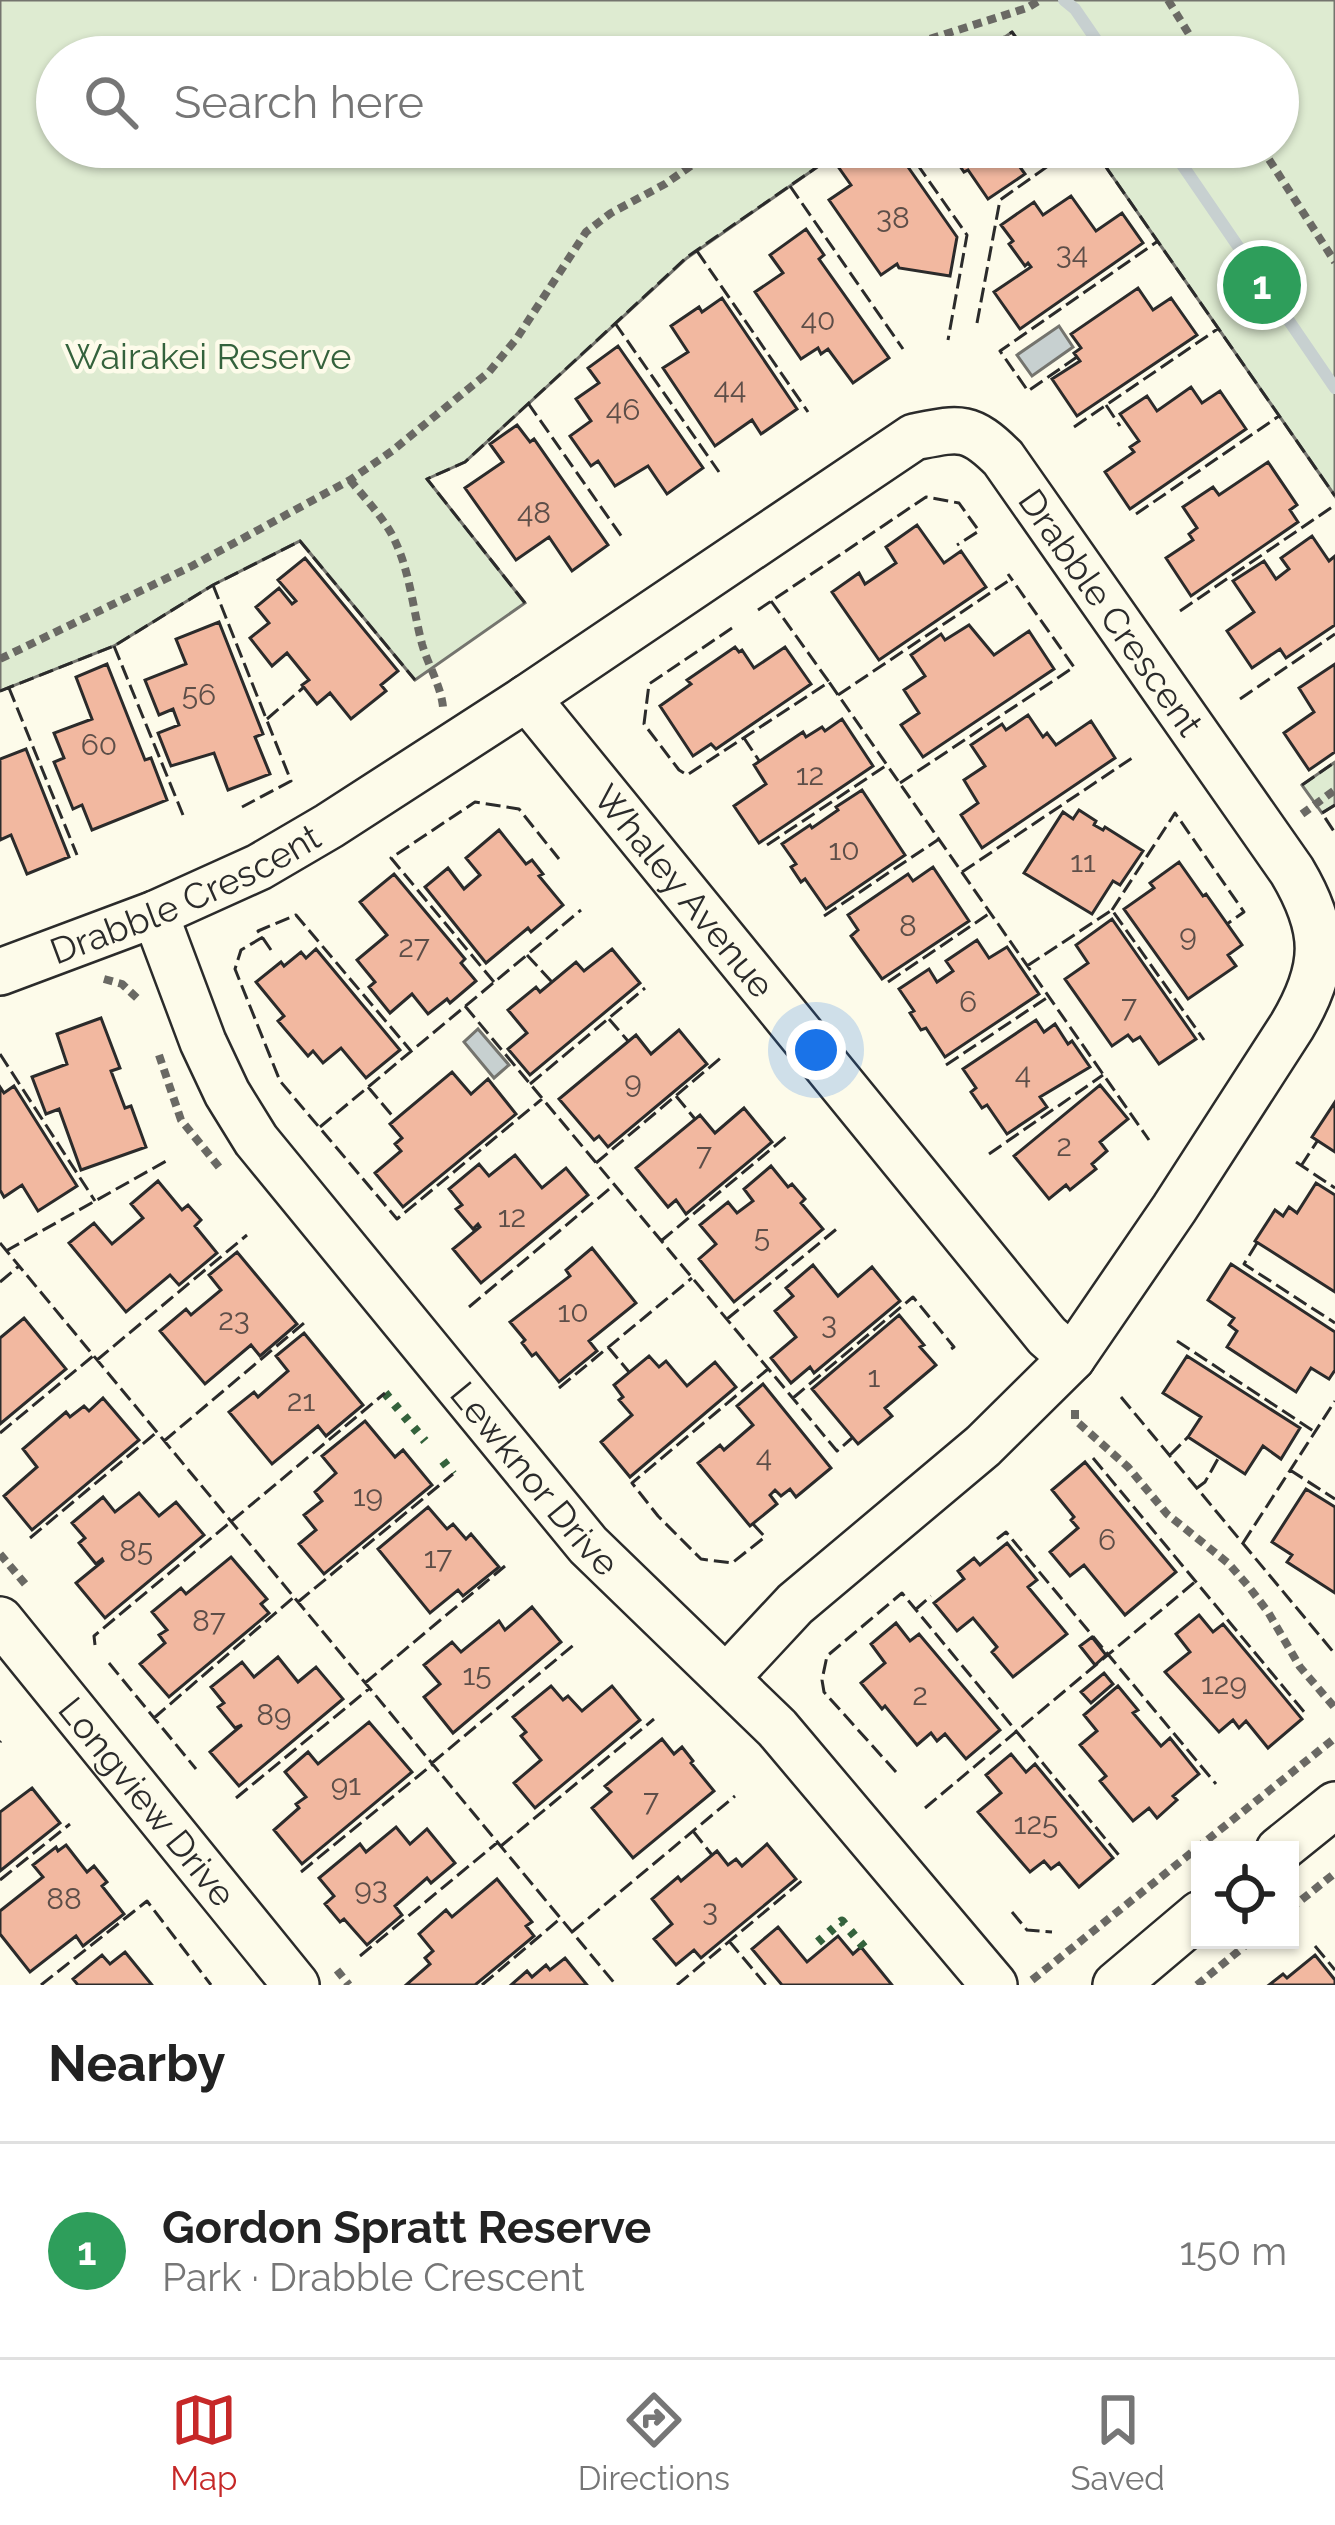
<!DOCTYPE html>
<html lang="en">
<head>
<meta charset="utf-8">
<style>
	:root { --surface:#fff; --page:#f2f2f2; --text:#222; --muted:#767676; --line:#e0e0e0; --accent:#c62828 }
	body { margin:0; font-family:Raleway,sans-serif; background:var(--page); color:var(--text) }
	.controls { position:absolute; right:36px; bottom:36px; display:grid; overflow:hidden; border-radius:0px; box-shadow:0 3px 9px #0004 }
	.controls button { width:108px; height:108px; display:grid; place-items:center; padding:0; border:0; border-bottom:3px solid var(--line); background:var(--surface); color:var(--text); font:60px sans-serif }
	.you { position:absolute; left:816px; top:1050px; width:42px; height:42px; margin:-30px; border:9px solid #fff; border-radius:50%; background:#1a73e8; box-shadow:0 0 0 18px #1a73e833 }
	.badge { display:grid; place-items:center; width:78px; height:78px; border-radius:50%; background:var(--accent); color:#fff; font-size:39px; font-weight:700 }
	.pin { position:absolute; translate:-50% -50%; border:6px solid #fff; box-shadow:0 3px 12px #0006 }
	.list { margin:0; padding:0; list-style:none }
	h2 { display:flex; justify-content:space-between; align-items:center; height:156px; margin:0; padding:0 48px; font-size:51px }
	h2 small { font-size:39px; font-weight:400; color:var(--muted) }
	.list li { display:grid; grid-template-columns:78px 1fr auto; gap:36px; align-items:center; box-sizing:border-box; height:216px; padding:0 48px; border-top:3px solid var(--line) }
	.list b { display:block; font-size:45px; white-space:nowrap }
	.list p { margin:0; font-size:39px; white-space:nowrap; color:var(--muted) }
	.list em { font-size:39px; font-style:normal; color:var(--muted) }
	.icon { flex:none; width:66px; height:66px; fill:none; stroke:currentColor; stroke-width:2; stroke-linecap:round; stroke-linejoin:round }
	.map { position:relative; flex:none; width:1335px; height:1985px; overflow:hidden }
	.search { position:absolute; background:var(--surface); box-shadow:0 3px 9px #0004; left:36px; right:36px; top:36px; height:132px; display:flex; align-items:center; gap:30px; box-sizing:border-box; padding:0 42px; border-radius:66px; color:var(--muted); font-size:45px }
	.sheet { height:372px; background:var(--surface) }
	nav { display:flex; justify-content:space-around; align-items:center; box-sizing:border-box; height:168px; border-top:3px solid var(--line); background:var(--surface); font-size:33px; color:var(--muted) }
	nav a { display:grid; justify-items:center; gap:6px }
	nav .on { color:var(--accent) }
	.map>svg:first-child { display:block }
	.green { fill:#deebd1; stroke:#74746e; stroke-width:3 }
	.water { fill:#c7d0d0; stroke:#74746e; stroke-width:3 }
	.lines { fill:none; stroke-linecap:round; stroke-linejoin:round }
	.stream { stroke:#c7d0d0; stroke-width:12 }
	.building { fill:#f2b8a0; stroke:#2b2b2b; stroke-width:3 }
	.minor-casing { stroke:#2b2b2b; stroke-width:50 }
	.path { stroke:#6a6964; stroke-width:8; stroke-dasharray:9 6; stroke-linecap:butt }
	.minor { stroke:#fdfbea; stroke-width:45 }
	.hedge { stroke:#34623c; stroke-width:9; stroke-dasharray:6 9; stroke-linecap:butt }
	.fence { stroke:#2b2b2b; stroke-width:3; stroke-dasharray:15 6; stroke-linecap:butt }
	.labels { text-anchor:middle; stroke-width:9; stroke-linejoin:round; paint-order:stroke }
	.number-label { font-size:30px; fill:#5d4e48 }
	.park-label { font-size:36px; fill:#34623c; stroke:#fdfbea }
	.street-label { font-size:36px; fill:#2b2b2b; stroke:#fdfbea }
</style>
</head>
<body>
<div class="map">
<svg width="1335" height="1985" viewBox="0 0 1335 1985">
	<rect width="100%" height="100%" fill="#fdfbea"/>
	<path class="green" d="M0 0H1335V496L1092 147H1278V57H1030L1012 32 976 57H57V147H846L687 258 465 462 427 479 525 603 415 680 300 541 213 585 114 646 0 691Z
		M1335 762V805L1322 813 1302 785Z"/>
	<path class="water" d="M1059 326 1073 347 1032 376 1017 355Z
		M478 1029 509 1065 494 1078 464 1042Z"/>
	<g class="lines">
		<path class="stream" d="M1064 0 1075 9 1108 57
			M1170 147 1335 388"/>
	</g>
	<path class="building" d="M862 147H894L957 237 950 276 899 268 897 264 881 275 829 200 851 185 837 165Z
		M952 147H1040L1017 163 1025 174 988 199 968 170 964 172 953 156 957 154Z
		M1071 196 1096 231 1122 213 1143 243 1020 329 994 292 1031 267 1028 263 1025 266 1009 244 1013 241 1001 225 1034 202 1043 215Z
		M806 229 824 255 819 259 889 358 853 383 828 349 821 354 818 348 801 359 755 292 783 273 770 255Z
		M1138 288 1153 310 1171 298 1197 335 1077 416 1052 379 1080 361 1074 353 1081 348 1071 334Z
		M722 298 797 409 761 434 752 420 715 446 663 368 688 352 671 326 699 307 702 312Z
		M618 346 703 468 667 494 648 466 615 486 598 461 591 466 570 436 591 421 576 399 599 383 588 368Z
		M1191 387 1202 403 1220 391 1246 429 1130 509 1105 472 1134 452 1130 447 1139 441 1120 414 1147 396 1157 411Z
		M517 425 530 442 534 439 608 545 572 571 549 537 516 560 465 488 503 462 490 444Z
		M1268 462 1297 505 1290 510 1298 522 1191 596 1166 558 1193 540 1189 534 1197 528 1183 507 1213 487 1219 495Z
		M917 525 944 563 961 551 986 587 879 660 832 592 859 573 865 584 896 563 886 547Z
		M1312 536 1329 561 1335 556V625L1286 658 1280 649 1252 668 1227 631 1254 612 1233 581 1264 561 1276 579 1289 569 1281 558Z
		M305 558 398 671 381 685 386 691 351 719 330 693 317 704 302 685 309 680 287 653 272 666 250 638 269 623 256 607 279 588 292 604 296 601 278 580Z
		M219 622 263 734 255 737 270 774 228 790 214 753 171 766 158 733 179 725 173 709 159 715 145 680 186 664 176 639Z
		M969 625 994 655 1029 631 1054 669 923 757 901 725 919 713 904 690 925 676 911 655 941 634 945 640Z
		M735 647 739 652 742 650 754 668 785 647 811 684 716 749 711 744 693 756 660 706 691 684 687 680Z
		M107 664 145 760 151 758 167 800 92 830 82 805 73 809 54 762 64 758 54 733 92 719 76 677Z
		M1335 664V752L1309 770 1284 733 1314 712 1299 688Z
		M1028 715 1043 737 1047 733 1056 745 1091 721 1115 758 982 848 961 815 978 803 964 780 985 766 971 745 1002 724 1006 730Z
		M842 719 873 766 759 843 734 806 766 784 754 765 803 732 806 737 822 727 825 731Z
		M26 749 69 857 27 874 11 835 0 840V759Z
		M862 790 905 855 826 909 805 879 801 882 791 867 796 864 782 844 810 825 812 828 838 810 836 807Z
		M1079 810 1096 821 1094 825 1103 830 1105 827 1143 851 1120 885 1113 881 1092 914 1024 873 1063 812 1073 819Z
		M499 830 526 864 532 860 543 874 539 876 563 905 531 932 528 928 486 963 425 887 448 868 464 889 480 875 466 858Z
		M1179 862 1203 896 1206 894 1242 945 1228 955 1236 966 1188 999 1124 909 1154 888 1150 883Z
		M933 867 969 921 882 979 851 936 858 930 848 915 908 874 913 881Z
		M394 874 465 959 461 963 476 981 450 1003 447 999 428 1014 412 994 390 1013 369 987 375 982 357 960 387 935 360 902Z
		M1112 919 1196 1039 1159 1064 1140 1037 1133 1041 1128 1035 1112 1046 1065 979 1088 963 1076 945Z
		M977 940 989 958 1007 947 1039 994 945 1057 926 1028 921 1030 910 1013 914 1011 899 989 929 969 937 982 953 971 946 961Z
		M316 949 400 1050 366 1078 341 1048 323 1063 313 1051 308 1056 278 1021 284 1016 256 982 281 962 284 966 301 952 306 958Z
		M612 949 640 983 530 1075 508 1049 527 1033 508 1010 536 987 540 992 576 962 584 971Z
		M101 1018 120 1068 111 1071 125 1108 131 1106 146 1147 81 1170 59 1109 46 1114 32 1077 67 1064 57 1034Z
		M1036 1020 1044 1032 1055 1024 1068 1044 1072 1041 1090 1067 1040 1097 1047 1107 1007 1134 987 1105 982 1108 971 1092 976 1088 963 1069Z
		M679 1030 707 1064 608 1147 599 1136 594 1140 559 1099 636 1035 651 1054Z
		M452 1072 471 1094 488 1079 516 1114 403 1207 375 1173 401 1151 395 1144 402 1138 390 1124Z
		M1100 1085 1128 1119 1100 1142 1107 1151 1092 1164 1096 1169 1070 1190 1066 1185 1049 1199 1014 1156Z
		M14 1086 77 1186 38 1211 22 1185 4 1197 0 1190V1087L4 1093Z
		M1335 1102V1152L1312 1137Z
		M744 1108 772 1142 686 1214 676 1200 668 1207 636 1168 700 1115 715 1133Z
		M515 1155 542 1188 566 1168 588 1195 481 1283 453 1249 480 1227 478 1224 473 1229 456 1209 462 1205 449 1189 479 1164 489 1176Z
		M771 1166 788 1187 792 1184 805 1199 801 1203 823 1229 734 1302 699 1259 716 1244 700 1225 728 1202 737 1213 753 1201 744 1189Z
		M158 1181 182 1210 188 1205 201 1220 195 1226 217 1253 179 1285 170 1275 126 1312 69 1243 94 1223 112 1244 143 1218 131 1204Z
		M1316 1183 1335 1195V1292L1255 1241 1275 1210 1283 1216 1289 1207 1297 1213Z
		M592 1248 636 1303 589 1341 597 1351 559 1382 536 1353 532 1356 522 1343 525 1340 510 1322 570 1276 566 1270Z
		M237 1252 297 1324 260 1356 251 1345 205 1384 160 1331 186 1309 191 1315 221 1290 209 1275Z
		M1231 1264 1335 1332V1370L1329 1379 1311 1368 1296 1392 1227 1347 1237 1331 1229 1325 1234 1318 1208 1300Z
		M813 1265 838 1296 872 1267 900 1301 814 1373 810 1367 791 1383 771 1358 796 1337 775 1311 793 1296 786 1288Z
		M899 1315 924 1345 920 1347 936 1365 885 1408 892 1416 858 1444 812 1389Z
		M24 1318 66 1369 0 1424V1338Z
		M304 1333 363 1405 326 1436 318 1426 272 1464 229 1412 254 1392 258 1397 288 1371 276 1356Z
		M649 1356 659 1367 666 1361 687 1386 715 1362 736 1387 630 1477 601 1442 632 1415 619 1400 623 1397 614 1385Z
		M1187 1356 1300 1428 1281 1459 1263 1446 1245 1474 1188 1437 1201 1417 1163 1393Z
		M763 1384 831 1468 796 1497 790 1489 781 1496 775 1490 770 1495 777 1504 750 1526 698 1463 720 1445 724 1450 753 1425 737 1406Z
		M103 1398 139 1440 32 1530 4 1496 37 1467 23 1449 66 1412 70 1417 84 1406 89 1411Z
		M365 1421 395 1457 403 1450 432 1485 324 1574 299 1544 316 1530 304 1515 322 1501 315 1492 336 1473 322 1456Z
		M1085 1462 1176 1572 1125 1615 1084 1565 1070 1576 1050 1552 1078 1528 1071 1520 1074 1517 1052 1490Z
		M1306 1489 1335 1507V1593L1287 1562 1292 1555 1272 1542Z
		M139 1493 159 1516 176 1502 204 1535 105 1618 76 1583 103 1561 102 1559 96 1564 79 1543 85 1538 72 1523 103 1497 115 1512Z
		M428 1507 447 1529 453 1524 466 1539 471 1534 499 1567 463 1596 458 1590 430 1613 378 1549Z
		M1007 1543 1037 1580 1028 1587 1067 1634 1013 1677 992 1652 997 1647 973 1618 957 1631 934 1603 964 1579 958 1571 974 1558 980 1565Z
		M231 1557 267 1599 261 1604 269 1613 169 1697 140 1664 165 1643 159 1635 167 1630 152 1612 181 1588 186 1594Z
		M532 1607 561 1642 453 1733 424 1697 440 1684 424 1665 452 1642 461 1652 499 1621 505 1630Z
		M1199 1615 1213 1632 1223 1624 1302 1719 1268 1748 1246 1721 1239 1728 1233 1720 1219 1732 1165 1672 1190 1652 1176 1634Z
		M896 1623 910 1641 919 1634 1000 1730 966 1759 945 1734 937 1741 931 1733 917 1745 885 1706 882 1709 861 1683 885 1663 871 1644Z
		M1092 1637 1106 1655 1095 1665 1080 1646Z
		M278 1657 298 1682 316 1667 343 1699 239 1786 210 1752 242 1725 235 1728 218 1707 224 1703 211 1687 242 1662 254 1677Z
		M1104 1673 1113 1684 1091 1703 1081 1692Z
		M551 1686 563 1700 568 1696 582 1711 612 1686 640 1720 535 1808 514 1783 541 1760 521 1736 526 1732 513 1717Z
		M1118 1686 1138 1710 1133 1713 1161 1746 1170 1738 1199 1774 1173 1796 1177 1800 1157 1818 1149 1808 1133 1821 1100 1781 1106 1776 1080 1745 1097 1731 1084 1715Z
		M369 1722 412 1772 302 1864 274 1830 299 1808 296 1804 306 1797 285 1772 308 1752 318 1764Z
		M662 1739 674 1754 682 1747 693 1761 691 1763 714 1791 633 1858 592 1808 611 1792 605 1786Z
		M1011 1754 1026 1772 1035 1764 1113 1858 1079 1887 1059 1863 1051 1869 1044 1861 1030 1872 978 1812 1001 1793 986 1775Z
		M32 1788 60 1823 0 1871V1812Z
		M396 1827 410 1844 427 1829 455 1863 431 1883 427 1878 395 1906 402 1915 367 1945 344 1919 340 1922 325 1904 334 1896 319 1878 360 1844 366 1852Z
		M767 1844 796 1879 701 1958 694 1950 676 1965 654 1939 672 1924 652 1899 678 1877 681 1881 717 1851 728 1865 736 1859 742 1866Z
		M66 1845 87 1872 94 1866 107 1882 102 1886 124 1914 83 1946 76 1936 30 1972 0 1934V1911L43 1877 33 1865 56 1847 58 1851Z
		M497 1879 532 1922 526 1926 534 1936 475 1985H406L430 1964 425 1958 433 1951 419 1934 446 1910 452 1917Z
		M778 1927 807 1962 838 1936 853 1954 861 1947 892 1985H782L752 1949Z
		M125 1952 152 1985H78L73 1979 102 1955 110 1964Z
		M1315 1955 1335 1980V1985H1269L1283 1974 1287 1978Z
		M565 1958 587 1985H511L527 1971 532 1977 546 1965 550 1970Z"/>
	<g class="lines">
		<defs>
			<g id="minor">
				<path id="s1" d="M527 698 1047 1336 1072 1358"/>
				<path id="s2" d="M155 914 203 1042 227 1093 256 1140 588 1545 777 1728 994 1985"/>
				<path id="s3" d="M0 972 155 914 259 867 329 826 527 698 914 437C959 428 969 424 1003 458L1292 871C1327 930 1327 967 1292 1026L1174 1209 1072 1358 983 1446 795 1604 726 1678"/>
				<path id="s4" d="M0 1620 296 1985"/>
				<path d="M1279 1850 1335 1805"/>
				<path d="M1116 1985 1200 1914"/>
			</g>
		</defs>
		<use href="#minor" class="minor-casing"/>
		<path class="path" d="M1168 0 1203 57
			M873 57 1027 8 1040 0
			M1261 147 1335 262
			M350 480C364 497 380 514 391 533 410 568 412 606 422 644 428 665 441 686 443 707
			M0 659 192 566 350 480 392 451 489 372 517 338 586 232 611 213 665 184 718 147
			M1302 814 1335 790
			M104 979 122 984 140 1001
			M159 1055 181 1120 219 1167
			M1075 1410V1420L1128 1467 1167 1514 1228 1563 1249 1587 1268 1612 1300 1667 1335 1708
			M0 1554 26 1585
			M1290 1909 1335 1873
			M337 1970 349 1985
			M1032 1980 1335 1738
			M1197 1985 1252 1940"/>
		<use href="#minor" class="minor"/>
		<path class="hedge" d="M385 1393 425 1441
			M443 1461 453 1474
			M818 1942 842 1921 869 1953"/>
		<path class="fence" d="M975 57 1012 32 1030 57
			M905 147 967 235 948 340
			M1092 147 1335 496
			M790 186 903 349
			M697 251 808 412
			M615 323 719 472
			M977 323 1000 200 1075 147
			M1077 357 1028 391 1000 351 1158 241
			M528 403 622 537
			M1106 405 1120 426
			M1074 427 1219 328
			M1136 514 1279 416
			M213 585 291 781 242 807
			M771 601 829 682
			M525 603 427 479 465 462 687 257 846 147
			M758 610 926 497 959 503 979 531 957 545
			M1180 611 1335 505
			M732 628 649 684 644 724 679 770 687 775 829 682 1149 1140
			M114 646 183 815
			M9 688 77 855
			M0 691 114 646 213 585 300 541 415 680
			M838 695 1011 579
			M1240 699 1335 634
			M267 719 304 687
			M744 738 760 762
			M900 783 1074 667 1008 574
			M1302 785 1335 762
			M1335 805 1322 813 1335 833
			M767 845 887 765
			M962 872 1135 756
			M1112 910 1175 813 1244 912 1227 924
			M824 916 939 839
			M263 937 241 950 235 969 280 1081 397 1219 542 1099
			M271 950 258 931 296 915 411 1051
			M527 955 552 982
			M1027 966 1112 910 1204 1040
			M494 982 391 858 475 802 519 809 559 859
			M888 982 990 913
			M465 1006 837 1451 852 1438
			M609 1019 628 1041
			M0 1054 95 1201
			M946 1065 1048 997
			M530 1084 645 988
			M368 1087 395 1119
			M676 1096 695 1119
			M320 1127 581 910
			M989 1154 1103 1075
			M1296 1162 1335 1188
			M596 1163 723 1056
			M1301 1166 1318 1140
			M661 1241 788 1135
			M0 1243 616 1985
			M1257 1243 1244 1264 1335 1323
			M6 1251 168 1160
			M0 1282 19 1266
			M469 1307 614 1185
			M727 1319 839 1227
			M1177 1341 1315 1432
			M608 1347 629 1372
			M97 1360 247 1235
			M559 1388 692 1278
			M1121 1397 1335 1654
			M793 1398 913 1297 954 1347 947 1352
			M0 1433 93 1356
			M164 1441 304 1323
			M1170 1455 1188 1437
			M1093 1458 1305 1713
			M1290 1470 1335 1499
			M1197 1488 1205 1482 1219 1457
			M753 1524 765 1537 732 1563 701 1559 658 1516 632 1483 768 1369
			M30 1538 157 1432
			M997 1539 1006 1532 1216 1784
			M1243 1543 1335 1401
			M298 1602 453 1474
			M915 1610 931 1596
			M95 1645 94 1636 385 1393
			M109 1663 196 1769
			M365 1683 505 1566
			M154 1718 294 1597
			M0 1742 1 1741
			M432 1763 576 1643
			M896 1772 824 1692 822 1680 827 1656 902 1593 1122 1859
			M236 1798 370 1688
			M925 1808 1196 1581
			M693 1831 712 1855
			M501 1846 654 1719
			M301 1872 433 1764
			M0 1880 70 1824
			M1012 1912 1027 1930 1052 1932
			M572 1932 735 1796
			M729 1941 766 1985
			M1315 1946 1335 1970
			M360 1956 498 1842
			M41 1985 147 1901 211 1985
			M482 1985 561 1918
			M677 1985 804 1879"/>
	</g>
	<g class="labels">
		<g class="number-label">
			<text x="893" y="228">38</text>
			<text x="1072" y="264">34</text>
			<text x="818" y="330">40</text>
			<text x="730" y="399">44</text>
			<text x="623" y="420">46</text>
			<text x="534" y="523">48</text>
			<text x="199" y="705">56</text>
			<text x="99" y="755">60</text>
			<text x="810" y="785">12</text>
			<text x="844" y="860">10</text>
			<text x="1083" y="872">11</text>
			<text x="908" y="936">8</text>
			<text x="1188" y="945">9</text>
			<text x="414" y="957">27</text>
			<text x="968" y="1012">6</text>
			<text x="1129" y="1017">7</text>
			<text x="1023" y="1084">4</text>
			<text x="633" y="1092">9</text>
			<text x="1064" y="1156">2</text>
			<text x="704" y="1165">7</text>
			<text x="512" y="1227">12</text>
			<text x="762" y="1247">5</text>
			<text x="573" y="1322">10</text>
			<text x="234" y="1330">23</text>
			<text x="829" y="1334">3</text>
			<text x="874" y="1387">1</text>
			<text x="301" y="1411">21</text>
			<text x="764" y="1467">4</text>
			<text x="368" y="1506">19</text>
			<text x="1107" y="1550">6</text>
			<text x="136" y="1561">85</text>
			<text x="438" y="1568">17</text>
			<text x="209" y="1631">87</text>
			<text x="477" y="1685">15</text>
			<text x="1224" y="1694">129</text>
			<text x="920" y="1705">2</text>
			<text x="274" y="1725">89</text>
			<text x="346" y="1795">91</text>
			<text x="651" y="1811">7</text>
			<text x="1036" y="1834">125</text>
			<text x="371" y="1899">93</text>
			<text x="64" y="1909">88</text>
			<text x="710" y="1921">3</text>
		</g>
		<g class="park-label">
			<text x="208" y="369">Wairakei Reserve</text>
		</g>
		<g class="street-label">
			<text dy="13" stroke="none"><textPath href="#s3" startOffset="1350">Drabble Crescent</textPath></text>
			<text dy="13" stroke="none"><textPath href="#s1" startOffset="249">Whaley Avenue</textPath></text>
			<text dy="13" stroke="none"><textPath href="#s3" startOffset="201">Drabble Crescent</textPath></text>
			<text dy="13" stroke="none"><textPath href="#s2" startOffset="687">Lewknor Drive</textPath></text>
			<text dy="13" stroke="none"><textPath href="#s4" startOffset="234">Longview Drive</textPath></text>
		</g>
	</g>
</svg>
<div class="controls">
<button><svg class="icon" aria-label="locate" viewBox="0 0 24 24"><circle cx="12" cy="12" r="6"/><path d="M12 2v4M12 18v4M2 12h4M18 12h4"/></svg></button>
</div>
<div class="you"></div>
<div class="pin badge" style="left:1262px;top:285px;background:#2e9e5b">1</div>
<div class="search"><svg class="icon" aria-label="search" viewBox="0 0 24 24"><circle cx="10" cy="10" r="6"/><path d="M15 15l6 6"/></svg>Search here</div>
</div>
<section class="sheet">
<h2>Nearby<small></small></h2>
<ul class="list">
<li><span class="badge" style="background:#2e9e5b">1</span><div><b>Gordon Spratt Reserve</b><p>Park · Drabble Crescent</p></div><em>150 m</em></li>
</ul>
</section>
<nav>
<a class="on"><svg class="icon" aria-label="map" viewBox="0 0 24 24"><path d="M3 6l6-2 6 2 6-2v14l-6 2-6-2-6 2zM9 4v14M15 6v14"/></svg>Map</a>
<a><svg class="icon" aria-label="directions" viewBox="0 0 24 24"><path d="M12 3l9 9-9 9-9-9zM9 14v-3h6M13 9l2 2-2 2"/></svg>Directions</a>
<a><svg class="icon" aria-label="saved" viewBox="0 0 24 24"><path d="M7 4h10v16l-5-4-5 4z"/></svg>Saved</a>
</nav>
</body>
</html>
